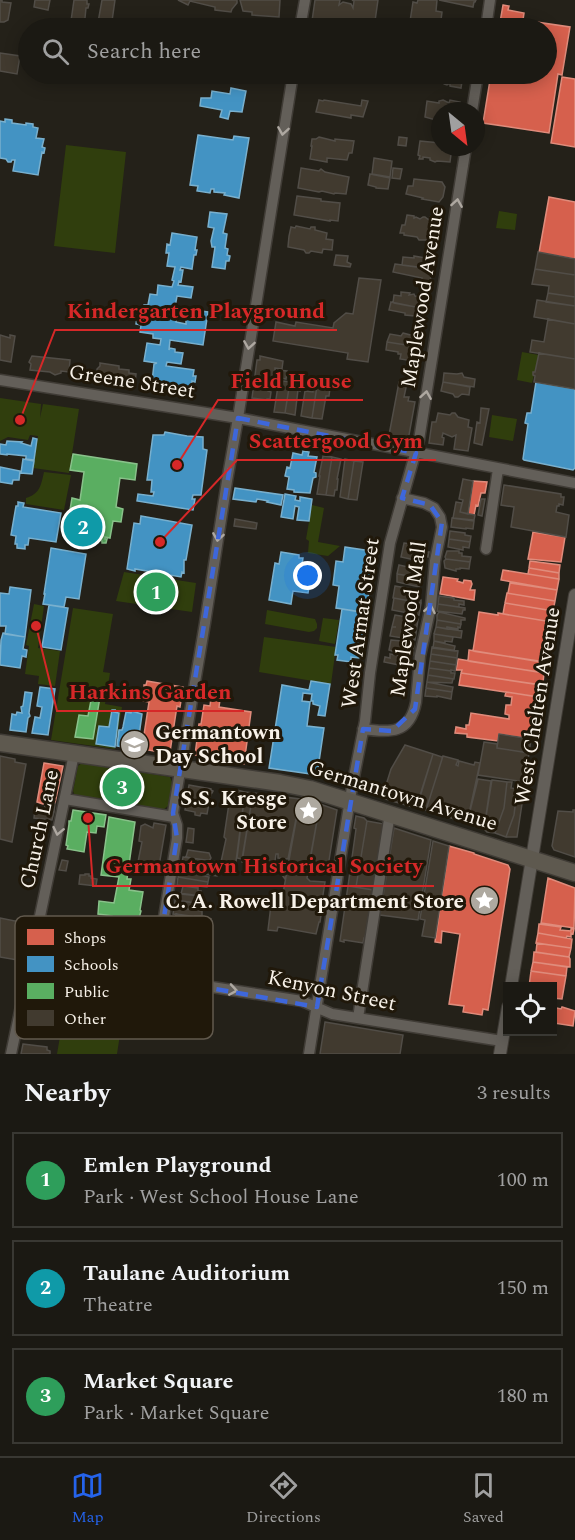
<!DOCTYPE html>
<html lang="en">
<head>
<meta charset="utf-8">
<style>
	:root { --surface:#1b1913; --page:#24221c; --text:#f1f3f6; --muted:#a0a0a0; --line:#393833; --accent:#2563eb }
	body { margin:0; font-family:Spectral,serif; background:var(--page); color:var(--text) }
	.controls { position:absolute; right:18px; bottom:18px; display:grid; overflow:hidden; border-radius:0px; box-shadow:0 3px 15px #0003 }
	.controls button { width:54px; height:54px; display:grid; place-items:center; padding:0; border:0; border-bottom:2px solid var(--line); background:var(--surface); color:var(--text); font:30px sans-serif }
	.compass { position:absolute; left:431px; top:102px; width:54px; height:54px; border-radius:50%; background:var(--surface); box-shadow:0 3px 15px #0003; rotate:151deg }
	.you { position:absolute; left:308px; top:576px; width:21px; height:21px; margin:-15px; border:4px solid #fff; border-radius:50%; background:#1a73e8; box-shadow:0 0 0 9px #1a73e833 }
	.badge { display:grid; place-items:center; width:39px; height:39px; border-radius:50%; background:var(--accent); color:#fff; font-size:20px; font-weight:700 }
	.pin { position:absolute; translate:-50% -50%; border:3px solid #fff; box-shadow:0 2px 6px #0006 }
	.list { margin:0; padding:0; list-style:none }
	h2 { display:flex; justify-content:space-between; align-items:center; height:78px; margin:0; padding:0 24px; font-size:26px }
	h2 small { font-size:20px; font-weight:400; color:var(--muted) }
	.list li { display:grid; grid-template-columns:39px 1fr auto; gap:18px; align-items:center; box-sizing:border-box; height:96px; margin:0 12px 12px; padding:0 12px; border:2px solid var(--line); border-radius:0px }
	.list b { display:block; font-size:22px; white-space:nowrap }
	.list p { margin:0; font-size:20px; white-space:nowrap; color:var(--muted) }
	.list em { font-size:20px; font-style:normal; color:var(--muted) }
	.icon { flex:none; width:33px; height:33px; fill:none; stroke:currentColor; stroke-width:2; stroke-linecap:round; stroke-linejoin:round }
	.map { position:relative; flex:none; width:575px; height:1054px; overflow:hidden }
	.search { position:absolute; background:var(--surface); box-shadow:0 3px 15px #0003; left:18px; right:18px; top:18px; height:66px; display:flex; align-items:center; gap:15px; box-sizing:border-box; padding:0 21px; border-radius:33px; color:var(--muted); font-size:22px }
	.sheet { height:402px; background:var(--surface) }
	nav { display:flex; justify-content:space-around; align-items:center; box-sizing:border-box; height:84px; border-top:2px solid var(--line); background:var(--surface); font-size:16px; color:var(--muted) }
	nav a { display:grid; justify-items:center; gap:3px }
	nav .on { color:var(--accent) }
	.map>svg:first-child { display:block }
	.green { fill:#303e0d }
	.shops { fill:#d6604d; stroke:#e08c7c; stroke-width:1.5 }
	.schools { fill:#4393c3; stroke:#79b0ce; stroke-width:1.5 }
	.public { fill:#5aae61; stroke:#89c28a; stroke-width:1.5 }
	.building { fill:#413a2f; stroke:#514d47; stroke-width:1.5 }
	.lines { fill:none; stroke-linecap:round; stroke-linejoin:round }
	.minor-casing { stroke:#403c36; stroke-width:13 }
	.tertiary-casing { stroke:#403c36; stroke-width:14 }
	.primary-casing { stroke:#403c36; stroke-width:19 }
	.minor { stroke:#635f59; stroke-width:10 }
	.tertiary { stroke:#635f59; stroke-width:12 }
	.primary { stroke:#5e594f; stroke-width:16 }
	.oneway { stroke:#aea8a1 }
	.marked { fill:none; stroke:#3e67db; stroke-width:4.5; stroke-dasharray:12 8; stroke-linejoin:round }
	.labels { text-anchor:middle; stroke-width:6; stroke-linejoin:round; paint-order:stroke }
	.street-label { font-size:21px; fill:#f8f2e9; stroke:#20180a }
	.poi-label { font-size:21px; font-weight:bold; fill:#f8f2e9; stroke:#20180a; text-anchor:end }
	.key { fill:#20180a; stroke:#61594d; stroke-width:1.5 }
	.key-label { font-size:16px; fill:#f8f2e9 }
	.leader { fill:none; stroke:#d62828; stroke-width:2 }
	.callout-dot { fill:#d62828; stroke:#20180a; stroke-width:2 }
	.callout-label { font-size:22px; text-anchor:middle; font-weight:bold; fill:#d62828; stroke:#20180a; stroke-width:6; stroke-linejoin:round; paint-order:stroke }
</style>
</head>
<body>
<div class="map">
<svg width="575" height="1054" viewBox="0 0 575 1054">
	<rect width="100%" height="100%" fill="#242119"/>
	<path class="green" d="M66 145 126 152 115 253 54 246Z
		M499 211 517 214 515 230 496 228Z
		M522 352 539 355 532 383 517 380Z
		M0 398 41 404 40 418 43 404 79 409 69 473 33 468 38 436 30 435 28 440 8 437 0 441Z
		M492 415 517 419 513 441 489 437Z
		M44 472 71 475 64 510 26 504V498C40 494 41 485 44 472Z
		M312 505 324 508 318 542 340 546 328 556 308 553 309 541 306 539Z
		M124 572 196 583 192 612 116 601Z
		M34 604 44 606 38 648 60 651 55 686 38 684 39 676 25 674 29 646 26 645Z
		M73 608 113 614 103 672 110 673 105 704 122 707 115 749 51 740Z
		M267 610 315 619 317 624V628L314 631 309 632 265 624Z
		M323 618 339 620 335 644 319 641Z
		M264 637 336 647 331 684 259 672Z
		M82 763 170 777 172 782 168 806 163 810 75 796 73 791 78 766Z
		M92 923 136 930 117 1054H57L73 961 85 962Z"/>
	<path class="shops" d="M503 5 509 6 508 10 524 13 523 20 570 27 562 75 558 74 549 133 483 123 491 74H546V28H499Z
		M562 77 575 79V147L551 143Z
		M549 197 575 202V259L539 253Z
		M473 481 487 482 485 493H481L478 506 476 505 474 515 468 514Z
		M533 532 565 537 561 562 528 559Z
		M530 561 560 565 559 573 529 568Z
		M529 568 559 573V579L528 574Z
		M503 570 559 579 557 590 501 580Z
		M443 577 458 579 457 581 463 583 464 580 471 581 472 584 470 590H475L474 600 440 594Z
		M510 583 557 590 555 601 507 593H508Z
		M507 593 555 601 553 611 505 603Z
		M505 603 553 611 552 622 503 614Z
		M479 612 498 615V613L552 622 545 662 473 651Z
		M469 650 547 663 546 673 468 661Z
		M458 659 544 673 543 683H541L540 685 461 673 462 670H456Z
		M461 673 541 685 539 697 459 685Z
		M147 681 183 687 180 707 177 706 170 752H165L164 753 148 750V749L142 748 149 702 143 701 145 688 144 687V685H146Z
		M212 690 221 692 219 707 251 712 244 764 219 761 210 759 211 757 195 755 199 724H201L204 705 210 706Z
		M506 692 538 697 531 739 499 734 498 741 467 737V734L455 733 456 727 466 729V725H469L471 713 509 719V715L505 714 506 705H511L512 697 505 696Z
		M44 763 63 766 55 803 47 802 49 785H47L43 804 37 802Z
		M449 846 474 853V854L508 865 510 869 488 1010 483 1009 482 1015 463 1012 464 1006 449 1004 460 934 442 931 441 943 435 942Z
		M548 878 575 888 574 928 541 923Z
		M539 924 561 927 560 930 571 931V929H574L573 934 571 933V937L567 936 566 938 538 933Z
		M538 933 572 939 571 948 536 943Z
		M537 943 571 948 569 957 536 952Z
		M534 952 569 957 570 959V967L533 962Z
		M533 962 567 967 566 976 531 971Z
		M531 971 566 976 562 999 552 998V987H529Z
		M552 1007 561 1009 562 1007 575 1011 573 1026 554 1023 552 1025Z"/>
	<path class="schools" d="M231 88 246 91 242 112 230 111 228 119 220 117 222 110 200 106 201 98H211L212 91 230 94Z
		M5 119 12 120V123L26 125V123L33 124V127L38 128 36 138 44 139 42 147 45 148 44 153 42 152 38 175 13 171 15 160H12L11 162H8L6 159 0 158V121L5 122Z
		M198 135 233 140 234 136 249 138 239 198 224 195 225 193 214 192V189H211L210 193 197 191 198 186 190 185Z
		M210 212 227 214 223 233 227 234 225 248 228 249 227 255 230 256 229 261H226L225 269 212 267 215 247H212L211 241 214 228 208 227Z
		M172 233 197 237 195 250H197L196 255H194L192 269 181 267 180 270H183L181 282 179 281 178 285 193 287 191 298 177 296 175 307 178 308 176 322 186 324V309L208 312 203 345 170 340 169 350 170 348 175 349V352L183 353 181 364 167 362 166 366 194 370 193 376H196L195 382 192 381 191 388 152 382 154 364 157 363 144 361 147 343 160 345 161 339 153 338V334L140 332 141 325 136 324 138 312 143 313 144 305H148L150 294 157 295 158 285 172 287 174 281 172 280 175 267 167 266 169 253H166L167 244 170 245Z
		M536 382 575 389V468L573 470 524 460 523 459 528 424 525 423 527 413H531Z
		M165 432 187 436 203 437V449L207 450 201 495H193L192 499H195L193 510 137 501 138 494 153 496 154 492H151L152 480H147L153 435H164Z
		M33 438 37 439 34 460 26 459V456L7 454V455L0 454V444L6 445 7 441 22 442 21 443 31 446Z
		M303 451 309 452 308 456 317 457 314 472 316 473V477L313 478 310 493 294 492V490L287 489 289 477 285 476 287 467 290 468 293 453 302 455Z
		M23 459 34 461 32 474 21 473Z
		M0 467 20 471 19 480H13L12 484 0 482Z
		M235 488 283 495 281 505 267 502 268 501 263 500 257 499 256 502 233 499Z
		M285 494 296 496 295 500 300 501V497L312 499 309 521 297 520 299 507 295 506 293 519 281 517Z
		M18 502 24 503 23 507 61 513 56 542 29 538 28 545H25V549L17 548V544H15L16 536 11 535 16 506H18Z
		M141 516 192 525 186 560H184V573L182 572 181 577 135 569V571L127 569 134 523 140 524Z
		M345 547 371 551V553H375L367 604H363L362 612 336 608 339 586 333 585 336 561 343 562Z
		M51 548 86 554 79 599 66 597 64 607 43 604 45 594H44Z
		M281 552 299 555V558H303L302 565 313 567 308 593 293 591 291 604 269 600 275 563 279 564Z
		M10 587 31 590 25 637 5 634 6 626H0V593L9 594Z
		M49 605 68 608 61 650 42 647Z
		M342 609 366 613 359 658 351 657V662L337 660 338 655H335Z
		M3 633 25 637 23 649 27 650 26 657 22 656 20 668 0 665 1 640Z
		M311 681 330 684 325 716 318 715 320 706 313 704V701H311L312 694 303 693 302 701 310 702 307 726 324 728 317 775 269 768 282 685 309 690Z
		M40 687 55 689 48 735 32 733 35 717 40 718 42 707 37 706Z
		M25 692 32 693 29 713 30 716 28 718 26 732 10 730 12 714 16 715 17 712 22 713 21 707 23 706Z
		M112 710H115L114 712 119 713 115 747 96 744 99 726 109 727Z
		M132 711 142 714 137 750 117 746 119 730H122L123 727 126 712 131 713Z"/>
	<path class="public" d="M73 454 137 464 135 480 120 478 116 507 123 509 121 522 113 521 110 538 105 537V539H107L106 543H102V541L80 537 81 533 75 532 78 517 76 518 72 511 73 510H70L72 498 80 500 84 472 70 470Z
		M93 690 101 691 93 739 75 737 79 715 88 716Z
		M73 810 106 815 104 827 97 826 96 833 87 832 84 852 67 849 68 846 66 845 69 824V821H71Z
		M109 817 135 822 127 879H131L129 890 143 892 140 910 141 911 137 926 111 922 112 916 98 914 99 901 114 903 119 877 101 875Z"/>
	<path class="building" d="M0 0H2V2L11 3 8 20 4 22H0Z
		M35 0H50L48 10 34 7Z
		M74 0H87V4H89L88 8H86L84 28H70Z
		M102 0H115L111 28H97Z
		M178 0H237V3L232 9 231 12 215 10V7L190 1 188 5Z
		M240 0H280L279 17 252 15V12L243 11Z
		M315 0H340L339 5 343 2 351 4 353 8 354 1 352 0H378L374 28H347V26L338 25V28H311Z
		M418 0H437L436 11 442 12 441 20 434 19 433 28H409L413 2 417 3Z
		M439 0H476L475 2H474L473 7Z
		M442 22 451 25 455 22 462 25 463 22 472 24 471 28H435L436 23H441Z
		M0 53 20 56 17 74 0 71Z
		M431 74H463L461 88 450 86V83L447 85 444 84 442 80 430 78Z
		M319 100 323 101 324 100 361 106 362 100 368 101 363 117 351 115V118L316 112Z
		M443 100 449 103 450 100 460 102 458 111H440V123L436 121V120L425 117 427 101 439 103V101Z
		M319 137 335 141V139L354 141 352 153H349L347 160 327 158V162L310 159 312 146H311L312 139H316Z
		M399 137 407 138 406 146 398 145Z
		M420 141 440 143V147H452L450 162 437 161 435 162 430 160V158L423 157V159H419L420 156 418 155Z
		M374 158 392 161 390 177 372 174Z
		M301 168 319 171 321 169 325 172 349 177 346 194 335 193 334 194 322 191 319 192 298 188Z
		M393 168 402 169 400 179 392 178Z
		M370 174 390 178 388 189 376 188V187L368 185Z
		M414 179 442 182 445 187 443 197 439 202 422 199 423 198 406 194 408 186H413Z
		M297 196 321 199V201L340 203 338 221 330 220V221L294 215Z
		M407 215 414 216V218L416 217 420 219 423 217H425L429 220 430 217 440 219 436 240H419L417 237 404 235V233H400L402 225H405Z
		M296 226 310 229 311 227H315V230L327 233 326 239 333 240 332 250 323 249 322 253 311 251 309 253H306L304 250 288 247 289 236 291 227 295 228Z
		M538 252 575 259V275L535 269Z
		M336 255 348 256 347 262 351 264 350 267 334 265Z
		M414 256 431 259 432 263 431 269 402 265 403 257 414 258Z
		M395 264 432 269 430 283 421 282 422 278 393 272Z
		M535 269 575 275V297L548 293 549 286 532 284Z
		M359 278 381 280 368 362 347 359 348 353 273 341 276 322 295 326 296 322 333 328 334 323 346 313 353 314Z
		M401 292 410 293 409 295 414 294 415 296 428 299 426 309 393 303 394 295 401 296Z
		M548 293 575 297V306L546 302Z
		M537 300 575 306V324L534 317Z
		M391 302 426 309 425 317 405 315V313L389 310Z
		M548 319 575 324V359L530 352 532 340 544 342Z
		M403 333 418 337 420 342 419 347 387 342 390 334 401 336Z
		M0 335 10 338V335L15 336 11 362 0 360Z
		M387 342 419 347 418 352 414 356 413 361 400 359 401 354H398V352L386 350Z
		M539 353 575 359V389L534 382 535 376 533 375V372H535Z
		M32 356 70 360 69 372 61 371V373L55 375 50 372 30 370 31 364 29 362Z
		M260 356 283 361 282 369 275 368V372H278V370L287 371 286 379 281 378 280 381 274 380 273 386 269 385 268 391 271 392 270 399H267V400L252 398 257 360H260Z
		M100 363 119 366V369L129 370V373L136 374 135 383 125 381V384L97 380V369L100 366Z
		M444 373 457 374 462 373 464 377 475 379 474 387 443 382Z
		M322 377 331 378 330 388 321 387Z
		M283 381 290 382 285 413 274 412 278 386 282 387Z
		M290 382 301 384 300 391 298 390 295 415 285 413Z
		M399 382 407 383 404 397H409L408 401 415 402 409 435 405 438 389 435Z
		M443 382 470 387 469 395 462 394 458 397H455L453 394 441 391Z
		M314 386H317L312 418 301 416 305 391 313 392Z
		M317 386 330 388 329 396H326L322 419 312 418Z
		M481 408 489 409 482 445 474 443 477 422 480 423Z
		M438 413 450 415 452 413H455L458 417 469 420 468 427 472 428 468 451 454 449 456 435 452 437 443 433 442 437 444 438 443 445 429 443 432 422H436Z
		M323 456 332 457 326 495 317 494 320 476H319Z
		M332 457 341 459 337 479H338L337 490H335L334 496 326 495Z
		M345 459 354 461 348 499 340 497Z
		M354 461 363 462 357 500 348 499Z
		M463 479 473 481 468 514 460 512 463 500 459 499Z
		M504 485 561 494V497H564L563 505 559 504V506H557L556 512 569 515 566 537 511 527 514 507 501 505Z
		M481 499H485L482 516 478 515Z
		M456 502 462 503 460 512 475 515 474 520 453 518Z
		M452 518 474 521 473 529 466 528V529L451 527Z
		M235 519 257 523 256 529 234 526Z
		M450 531 465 533V535L471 536 470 542 449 539Z
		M449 539 470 542 469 548 463 547V550L448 547Z
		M404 543 426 546V552H429L428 557 425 556 424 562 401 557Z
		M447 551H459V553H462V556L471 557 470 562 446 559 445 557Z
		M446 559 470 562 469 569 460 568V569H456V571L445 568 444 561Z
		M399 565 422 570 423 578 397 574Z
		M397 574 423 578 422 582 419 587 397 582Z
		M395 586 413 589 412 593 420 594 419 600H421V603L393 598Z
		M439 596 454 598V600L464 601V605L459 604V607L438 604Z
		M394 598 421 603 419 615 392 610Z
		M438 604 465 608V610H463L462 614 437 611Z
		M439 612 465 618V620H461V624L437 620V615Z
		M395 615 418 619 415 640 390 636 392 627H396H392Z
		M437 620 461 624 460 628 458 627V629L447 627V629L436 627Z
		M436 627 462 631 461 638 434 634Z
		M434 634 453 637 452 642 445 641V643L434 641Z
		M391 640 413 642 414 644 413 655 410 657 389 650Z
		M434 641 455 646 454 651 433 648Z
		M432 647 458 651 457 658 431 654Z
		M390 654 400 656 399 658 411 659 409 667 384 662 385 657 390 658Z
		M431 654 457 658 456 665 430 661Z
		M430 661 456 665 455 671 451 670V671L429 668Z
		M429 668 451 671V673H455L454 679 428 675Z
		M428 675 453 679 452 683 427 682Z
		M427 682 453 687 452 692 426 688Z
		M426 688 452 692 451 699 437 696V697L425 696Z
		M499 734 531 739 529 753 497 748Z
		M484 742 497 744V748L529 753 525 782 478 775Z
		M405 745 433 754 416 808 382 798 391 769Z
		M433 754 442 757V759L426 810 417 807Z
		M0 756 15 759V762L26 764 12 842 0 839Z
		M443 756 458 760 456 765 458 766 459 761 474 765 475 762 480 763 467 823 426 810Z
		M478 779 491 781 484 829 467 823Z
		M492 780 507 782 504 808 495 833 487 832 484 829Z
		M507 782H512L511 788 517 789 514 815 506 837 495 833 504 808Z
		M518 783 525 784 517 837H506L514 815Z
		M189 785 211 789V790L213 791 212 793H211L207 814 201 813 200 816 195 815V812L185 810Z
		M233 789 245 792 235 869 224 867 225 863 221 862 226 839 224 837 231 790Z
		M245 792 253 793 242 859 237 858Z
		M253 793 300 799 288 859 278 858V854H276L275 861 286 876 285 879 275 865 268 864 265 873 263 872 264 863 247 861 246 863 242 862Z
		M300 799 320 804 307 878 310 881 325 882 320 914 321 915 320 922H319L316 934 278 927 277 931 268 930 271 905H273V903H279L280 899H282Z
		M46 801 55 803 54 812 44 810Z
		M320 804 337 810 327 873 308 870Z
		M35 808 54 812 52 820 34 818Z
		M573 810H575V857L554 850 552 846 558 811 573 812Z
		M356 816 364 818 367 821 356 887 348 886 356 829 354 828Z
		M367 821 384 824 373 890 356 887Z
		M154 823 166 825 159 866 138 862 142 842 139 841 141 826 145 824 153 828Z
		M188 828 194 829 193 843 186 842Z
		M394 828 431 840 418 920 380 915Z
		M433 841 449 846 435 938 422 936 425 920 420 919Z
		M188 850 209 853 211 858 209 861 186 857Z
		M183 857 220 862 219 869 182 863Z
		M62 860 68 861 66 871 59 870Z
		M182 863 219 869 217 876 181 871Z
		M180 870 200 874V875L209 877 208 882 178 877Z
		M85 874H89V876H91V878L97 879 96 886 79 884 80 875H85Z
		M178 877 208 882 207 887 198 886V888L177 885Z
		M183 886 198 888V891H201L200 896 181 894Z
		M348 886 373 890 365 938H364L363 943 344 940V942L340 941Z
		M179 893 200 896 199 902 196 901V903L180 901Z
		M175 900 196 903 195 904 203 906 202 911 174 907Z
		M174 907 202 911V916H195V917L173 914Z
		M176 914 211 919 209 929H203V932L174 928Z
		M0 918 30 924 23 961 0 957Z
		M325 1022 403 1035 400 1054H320Z
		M23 1044 47 1047V1050L50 1051V1054H21Z"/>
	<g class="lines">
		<defs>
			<path id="minor" d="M300 28 305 0
				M486 28 490 0
				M293 74 238 418 227 481 205 623 173 813 177 825V838L154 978 302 1001 332 1014 502 1041
				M472 111 478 74
				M0 380 238 418 575 483
				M486 549 498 469
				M363 729C390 733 410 734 416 702L420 656 431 606 435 561 442 527 440 517 434 508 424 503 402 498
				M65 799 174 817
				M358 1018 390 813
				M11 1054 74 754
				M309 1054 352 787 365 721 370 673 390 543 419 440 466 147"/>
			<path id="tertiary" d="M511 987 575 595
				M500 1054 508 1007"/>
			<path id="primary" d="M0 743 280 783 310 789 575 873"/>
		</defs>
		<use href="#minor" class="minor-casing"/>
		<use href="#tertiary" class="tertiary-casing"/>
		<use href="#primary" class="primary-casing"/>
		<use href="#minor" class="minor"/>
		<use href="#tertiary" class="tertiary"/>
		<use href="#primary" class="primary"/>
	</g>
	<defs><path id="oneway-chevron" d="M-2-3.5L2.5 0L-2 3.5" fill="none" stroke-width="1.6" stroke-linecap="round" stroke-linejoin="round" transform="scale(1.5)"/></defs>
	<g class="oneway">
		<use href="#oneway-chevron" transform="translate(283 131) rotate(99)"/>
		<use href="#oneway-chevron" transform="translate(457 203) rotate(-81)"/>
		<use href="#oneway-chevron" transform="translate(249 345) rotate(99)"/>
		<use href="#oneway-chevron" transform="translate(426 395) rotate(-81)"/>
		<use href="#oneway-chevron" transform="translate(218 537) rotate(99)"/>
		<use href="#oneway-chevron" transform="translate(430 609) rotate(-79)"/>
		<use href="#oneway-chevron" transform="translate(58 831) rotate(102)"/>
		<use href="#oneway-chevron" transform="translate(233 990) rotate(9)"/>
	</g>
	<path class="marked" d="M238 418 416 453 402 498 430 505 442 522 415 709 392 731 363 729 317 1007 154 978 177 838 173 813Z"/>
	<defs>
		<symbol id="school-disc" viewBox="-11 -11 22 22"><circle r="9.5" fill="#aea9a0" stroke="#20180a"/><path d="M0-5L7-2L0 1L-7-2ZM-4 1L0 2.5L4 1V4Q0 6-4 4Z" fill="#fff"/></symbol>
		<symbol id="sight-disc" viewBox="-11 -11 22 22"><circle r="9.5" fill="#aea9a0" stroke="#20180a"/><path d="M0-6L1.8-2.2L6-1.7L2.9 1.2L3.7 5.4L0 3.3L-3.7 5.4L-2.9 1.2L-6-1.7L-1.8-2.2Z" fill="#fff"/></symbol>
	</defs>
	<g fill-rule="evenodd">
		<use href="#school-disc" x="118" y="728" width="33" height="33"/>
		<use href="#sight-disc" x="292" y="794" width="33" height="33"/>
		<use href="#sight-disc" x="468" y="884" width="33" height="33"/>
	</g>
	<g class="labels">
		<g class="street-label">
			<text transform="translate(422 297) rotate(-81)" y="7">Maplewood Avenue</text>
			<text transform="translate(132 381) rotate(9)" y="7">Greene Street</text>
			<text transform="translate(408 619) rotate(-82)" y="7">Maplewood Mall</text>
			<text transform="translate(360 623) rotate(-82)" y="7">West Armat Street</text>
			<text transform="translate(537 706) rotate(-81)" y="7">West Chelten Avenue</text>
			<text transform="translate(403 795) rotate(17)" y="7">Germantown Avenue</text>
			<text transform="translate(39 829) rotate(-78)" y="7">Church Lane</text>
			<text transform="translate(332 990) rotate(12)" y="7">Kenyon Street</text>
		</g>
		<g class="poi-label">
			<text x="155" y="739" text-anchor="start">Germantown<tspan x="155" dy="24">Day School</tspan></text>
			<text x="287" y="805">S.S. Kresge<tspan x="287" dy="24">Store</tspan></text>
			<text x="464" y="908">C. A. Rowell Department Store</text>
		</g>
	</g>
	<rect x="15" y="916" width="198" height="123" rx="9" class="key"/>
	<rect x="27" y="929" width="27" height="16" fill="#d6604d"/>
	<rect x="27" y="956" width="27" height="16" fill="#4393c3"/>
	<rect x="27" y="983" width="27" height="16" fill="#5aae61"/>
	<rect x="27" y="1010" width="27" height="16" fill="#413a2f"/>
	<g class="key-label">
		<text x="64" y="943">Shops</text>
		<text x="64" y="970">Schools</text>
		<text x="64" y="997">Public</text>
		<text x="64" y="1024">Other</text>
	</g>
	<path class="leader" d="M20 420L55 330H337M177 465L218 400H363M160 542L237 460H436M36 626L57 711H244M88 818L93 886H434"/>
	<g class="callout-dot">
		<circle cx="20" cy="420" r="6"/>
		<circle cx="177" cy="465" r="6"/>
		<circle cx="160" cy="542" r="6"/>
		<circle cx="36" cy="626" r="6"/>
		<circle cx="88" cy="818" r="6"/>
	</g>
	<g class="callout-label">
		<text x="196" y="318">Kindergarten Playground</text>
		<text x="291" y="388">Field House</text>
		<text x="336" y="448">Scattergood Gym</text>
		<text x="150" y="699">Harkins Garden</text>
		<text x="264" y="873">Germantown Historical Society</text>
	</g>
</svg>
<div class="controls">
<button><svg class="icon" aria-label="locate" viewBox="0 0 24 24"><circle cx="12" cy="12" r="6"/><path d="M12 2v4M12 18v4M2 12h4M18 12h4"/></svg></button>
</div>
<svg class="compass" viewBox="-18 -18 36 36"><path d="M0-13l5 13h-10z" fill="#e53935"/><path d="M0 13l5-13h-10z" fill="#a0a0a0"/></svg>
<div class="you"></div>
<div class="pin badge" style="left:156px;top:592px;background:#2e9e5b">1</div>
<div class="pin badge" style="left:83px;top:527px;background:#0f9aa8">2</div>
<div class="pin badge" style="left:122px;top:787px;background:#2e9e5b">3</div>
<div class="search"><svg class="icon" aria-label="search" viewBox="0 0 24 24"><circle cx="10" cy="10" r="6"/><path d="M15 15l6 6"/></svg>Search here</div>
</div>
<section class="sheet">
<h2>Nearby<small>3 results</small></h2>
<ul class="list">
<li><span class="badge" style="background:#2e9e5b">1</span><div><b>Emlen Playground</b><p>Park · West School House Lane</p></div><em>100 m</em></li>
<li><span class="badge" style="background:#0f9aa8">2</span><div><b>Taulane Auditorium</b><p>Theatre</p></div><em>150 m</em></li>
<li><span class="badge" style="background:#2e9e5b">3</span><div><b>Market Square</b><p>Park · Market Square</p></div><em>180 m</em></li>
</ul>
</section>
<nav>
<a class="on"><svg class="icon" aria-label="map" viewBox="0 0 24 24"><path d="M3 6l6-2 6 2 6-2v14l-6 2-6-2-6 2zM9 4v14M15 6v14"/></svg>Map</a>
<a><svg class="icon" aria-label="directions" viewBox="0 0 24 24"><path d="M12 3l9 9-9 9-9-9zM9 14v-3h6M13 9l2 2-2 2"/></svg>Directions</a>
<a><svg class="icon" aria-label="saved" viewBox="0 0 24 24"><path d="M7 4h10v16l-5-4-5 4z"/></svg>Saved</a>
</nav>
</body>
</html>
